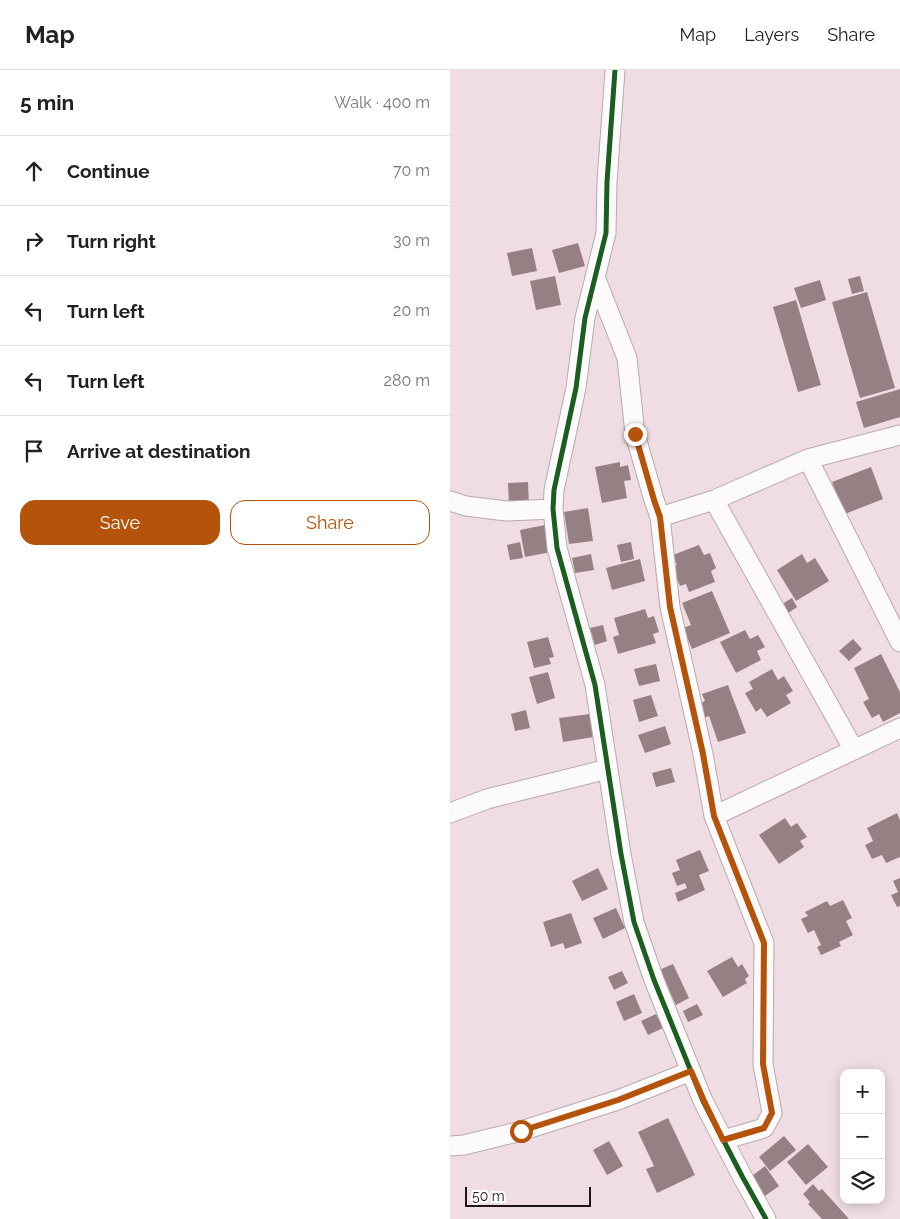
<!DOCTYPE html>
<html lang="en">
<head>
<meta charset="utf-8">
<style>
	:root { --surface:#fff; --page:#f2f2f2; --text:#202124; --muted:#757577; --line:#e0e0e0; --accent:#b45309 }
	body { margin:0; font-family:Raleway,sans-serif; background:var(--page); color:var(--text) }
	.controls { position:absolute; right:15px; bottom:15px; display:grid; overflow:hidden; border-radius:10px; box-shadow:0 2px 12px #0003 }
	.controls button { width:45px; height:45px; display:grid; place-items:center; padding:0; border:0; border-bottom:1px solid var(--line); background:var(--surface); color:var(--text); font:25px sans-serif }
	.scale { position:absolute; left:15px; bottom:12px; width:126px; box-sizing:border-box; padding-left:5px; border:2px solid #1f1418; border-top:0; font-size:14px; line-height:18px; white-space:nowrap; color:#1f1418; -webkit-text-stroke:4px #fff; paint-order:stroke }
	.stop { position:absolute; width:15px; height:15px; margin:-11px; border:4px solid #b45309; border-radius:50%; background:#fff }
	.stop.end { background:#b45309; border-color:#fff; box-shadow:0 1px 5px #0008 }
	.list { margin:0; padding:0; list-style:none }
	h2 { display:flex; justify-content:space-between; align-items:center; height:65px; margin:0; padding:0 20px; font-size:21px }
	h2 small { font-size:16px; font-weight:400; color:var(--muted) }
	.list li { display:grid; grid-template-columns:32px 1fr auto; gap:15px; align-items:center; box-sizing:border-box; height:70px; padding:0 20px; border-top:1px solid var(--line) }
	.list b { display:block; font-size:19px; white-space:nowrap }
	.list em { font-size:16px; font-style:normal; color:var(--muted) }
	.actions { display:flex; gap:10px; padding:15px 20px }
	.actions a { flex:1; padding:11px 0; border:1px solid var(--accent); border-radius:15px; text-align:center; font-size:18px; color:var(--accent) }
	.actions .main { background:var(--accent); color:#fff }
	.icon { flex:none; width:28px; height:28px; fill:none; stroke:currentColor; stroke-width:2; stroke-linecap:round; stroke-linejoin:round }
	.map { position:relative; flex:none; width:450px; height:1149px; overflow:hidden }
	header { display:flex; align-items:center; gap:30px; box-sizing:border-box; height:70px; padding:0 25px; background:var(--surface); border-bottom:1px solid var(--line) }
	header strong { font-size:24px }
	nav { display:flex; gap:28px; margin-inline-start:auto; font-size:18px }
	main { display:flex }
	aside { flex:1; background:var(--surface) }
	.map>svg:first-child { display:block }
	.building { fill:#978083 }
	.lines { fill:none; stroke-linecap:round; stroke-linejoin:round }
	.minor-casing { stroke:#b7a9ae; stroke-width:21 }
	.minor { stroke:#fdfafb; stroke-width:19 }
	.cycleway-casing { stroke:#fff; stroke-width:8 }
	.cycleway { stroke:#1b5e20; stroke-width:5 }
	.route { stroke:#b45309; stroke-width:6 }
</style>
</head>
<body>
<header>
<strong>Map</strong>
<nav><a>Map</a><a>Layers</a><a>Share</a></nav>
</header>
<main>
<aside>
<h2>5 min<small>Walk · 400 m</small></h2>
<ul class="list">
<li><svg class="icon" aria-label="ahead" viewBox="0 0 24 24"><path d="M12 20V5M6 11l6-6 6 6"/></svg><div><b>Continue</b></div><em>70 m</em></li>
<li><svg class="icon" aria-label="right" viewBox="0 0 24 24"><path d="M7 20v-9h11M14 6l5 5-5 5"/></svg><div><b>Turn right</b></div><em>30 m</em></li>
<li><svg class="icon" aria-label="left" viewBox="0 0 24 24"><path d="M17 20v-9H6M10 6l-5 5 5 5"/></svg><div><b>Turn left</b></div><em>20 m</em></li>
<li><svg class="icon" aria-label="left" viewBox="0 0 24 24"><path d="M17 20v-9H6M10 6l-5 5 5 5"/></svg><div><b>Turn left</b></div><em>280 m</em></li>
<li><svg class="icon" aria-label="arrive" viewBox="0 0 24 24"><path d="M6 21V4h12l-3 4 3 4H6"/></svg><div><b>Arrive at destination</b></div></li>
</ul>
<div class="actions"><a class="main">Save</a><a>Share</a></div>
</aside>
<div class="map">
<svg width="450" height="1149" viewBox="0 0 450 1149">
	<rect width="100%" height="100%" fill="#efdde3"/>
	<path class="building" d="M128 173 135 196 109 203 102 180Z
		M82 178 87 201 62 206 57 183Z
		M105 206 111 235 86 240 80 211Z
		M410 206 414 221 402 224 398 209Z
		M370 210 376 230 351 238 344 218Z
		M417 222 445 318 410 328 382 232Z
		M346 230 371 315 348 322 323 237Z
		M450 319V347L414 358 406 332Z
		M170 392V397L178 395 181 410 174 411 177 428 152 433 145 397Z
		M421 397 433 429 395 444 382 412Z
		M78 412 79 435 59 436 58 413Z
		M138 438 143 471 119 474 114 442Z
		M95 455 101 482 75 487 70 460Z
		M70 472 73 488 60 490 57 475Z
		M181 472 184 489 171 492 167 475Z
		M249 475 254 485 260 483 266 498 261 501 265 512 239 522 236 514 230 516 222 497 227 495 223 485Z
		M141 484 144 500 125 503 122 488Z
		M352 484 357 493 365 488 379 511 346 531 327 500Z
		M190 489 195 511 162 520 156 498Z
		M262 521 280 563 242 579 233 558 241 555 232 533Z
		M342 528 347 537 337 544 332 534Z
		M195 539 198 548 204 546 209 562 203 564 206 573 168 584 163 567 169 565 164 548Z
		M153 555 157 571 145 575 140 558Z
		M295 560 300 569 308 565 315 577 307 581 311 590 286 603 270 572Z
		M98 567 104 587 99 588 101 594 84 598 77 572Z
		M403 569 412 579 399 591 389 581Z
		M431 584 450 622V643L433 652 429 644 422 648 413 632 419 629 404 598Z
		M206 594 210 611 189 616 184 599Z
		M322 599 328 610 334 606 343 621 336 625 341 633 317 647 311 638 306 642 295 623 303 619 299 612Z
		M98 602 105 628 87 634 79 607Z
		M278 615 296 663 268 672 259 646 254 648 249 634 255 631 252 624Z
		M201 625 208 646 189 652 183 630Z
		M76 640 80 658 65 661 61 644Z
		M140 644 144 667 113 672 109 648Z
		M215 656 221 674 195 683 188 665Z
		M221 698 225 712 206 717 202 703Z
		M447 743 450 750V787L436 793 432 785 422 789 415 775 423 771 417 758Z
		M335 748 341 757 347 753 357 767 350 771 354 777 329 794 309 765Z
		M250 780 259 801 249 805 255 820 228 832 225 823 237 818 235 813 227 816 222 803 230 800 226 790Z
		M148 798 158 819 132 831 122 811Z
		M450 808V836L447 837 441 825 448 822 443 811Z
		M393 830 402 848 396 851 403 865 389 872 391 876 371 885 367 877 371 875 364 860 358 863 351 849 358 846 355 842 377 831 380 836Z
		M166 838 175 858 153 869 143 848Z
		M121 843 132 873 115 879 113 873 101 877 93 852Z
		M282 887 288 897 292 894 299 906 295 909 297 913 273 927 257 901Z
		M223 894 239 928 226 935 209 900Z
		M172 901 178 913 164 920 158 907Z
		M184 924 192 943 174 951 166 932Z
		M247 934 253 945 238 952 233 941Z
		M206 944 213 958 198 965 191 951Z
		M218 1048 245 1105 207 1123 196 1099 204 1096 188 1062Z
		M334 1066 346 1080 320 1101 309 1087Z
		M159 1071 173 1096 157 1105 143 1080Z
		M358 1074 378 1097 356 1115 337 1092Z
		M315 1096 329 1116 312 1128 298 1109Z
		M363 1114 369 1121 372 1119 399 1149H372L358 1134 360 1132 353 1124Z"/>
	<g class="lines">
		<defs>
			<path id="minor" d="M165 0 157 112 156 163 135 248 126 318 104 420 103 439 107 478 145 615 171 784 184 852 204 910 253 1031 292 1106 316 1149
				M145 207 177 288 185 364 204 430 210 447 220 537 253 684 264 746 314 873 313 994 322 1043 314 1058 273 1070
				M358 389 450 572
				M264 430 404 680
				M0 431 16 436 56 441 103 439
				M210 447 264 430 358 389 450 365
				M0 743 37 729 158 699
				M264 746 450 658
				M0 1076 14 1075 71 1061 168 1030 241 1001"/>
		</defs>
		<use href="#minor" class="minor-casing"/>
		<use href="#minor" class="minor"/>
		<defs>
			<path id="cycleway" d="M165 0 157 112 156 163 135 248 126 318 104 420 103 439 107 478 145 615 171 784 184 852 204 910 253 1031 292 1106 316 1149"/>
		</defs>
		<use href="#cycleway" class="cycleway-casing"/>
		<use href="#cycleway" class="cycleway"/>
	</g>
	<g class="lines">
		<path class="route" d="M71 1061 168 1030 241 1001 254 1031 273 1070 314 1058 322 1043 313 994 314 873 264 746 253 684 220 537 210 447 204 430 185 364"/>
	</g>
</svg>
<div class="controls">
<button>+</button>
<button>−</button>
<button><svg class="icon" aria-label="layers" viewBox="0 0 24 24"><path d="M12 4l9 5-9 5-9-5zM3 14l9 5 9-5"/></svg></button>
</div>
<div class="scale">50 m</div>
<div class="stop" style="left:71px;top:1061px"></div>
<div class="stop end" style="left:185px;top:364px"></div>
</div>
</main>
</body>
</html>
